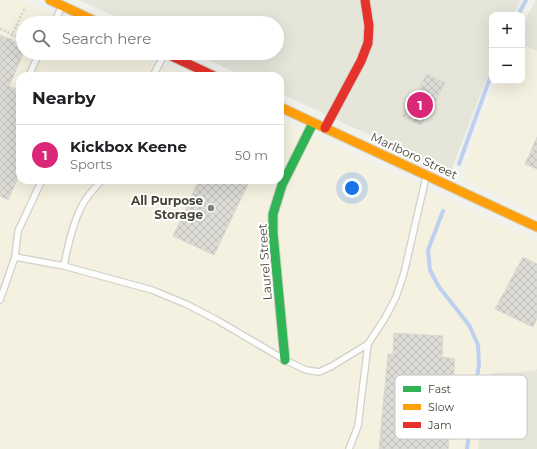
<!DOCTYPE html>
<html lang="en">
<head>
<meta charset="utf-8">
<style>
	:root { --surface:#fff; --page:#f2f2f2; --text:#202124; --muted:#757577; --line:#e0e0e0; --accent:#db2777 }
	body { margin:0; font-family:Montserrat,sans-serif; background:var(--page); color:var(--text) }
	.controls { position:absolute; right:12px; top:12px; display:grid; overflow:hidden; border-radius:8px; box-shadow:0 4px 16px #0002 }
	.controls button { width:36px; height:36px; display:grid; place-items:center; padding:0; border:0; border-bottom:1px solid var(--line); background:var(--surface); color:var(--text); font:20px sans-serif }
	.you { position:absolute; left:352px; top:188px; width:14px; height:14px; margin:-10px; border:3px solid #fff; border-radius:50%; background:#1a73e8; box-shadow:0 0 0 6px #1a73e833 }
	.badge { display:grid; place-items:center; width:26px; height:26px; border-radius:50%; background:var(--accent); color:#fff; font-size:13px; font-weight:700 }
	.pin { position:absolute; translate:-50% -50%; border:2px solid #fff; box-shadow:0 1px 4px #0006 }
	.list { margin:0; padding:0; list-style:none }
	h2 { display:flex; justify-content:space-between; align-items:center; height:52px; margin:0; padding:0 16px; font-size:17px }
	h2 small { font-size:13px; font-weight:400; color:var(--muted) }
	.list li { display:grid; grid-template-columns:26px 1fr auto; gap:12px; align-items:center; box-sizing:border-box; height:60px; padding:0 16px; border-top:1px solid var(--line) }
	.list b { display:block; font-size:15px; white-space:nowrap }
	.list p { margin:0; font-size:13px; white-space:nowrap; color:var(--muted) }
	.list em { font-size:13px; font-style:normal; color:var(--muted) }
	.icon { flex:none; width:22px; height:22px; fill:none; stroke:currentColor; stroke-width:2; stroke-linecap:round; stroke-linejoin:round }
	.map { position:relative; flex:none; width:537px; height:449px; overflow:hidden }
	.search { position:absolute; background:var(--surface); box-shadow:0 4px 16px #0002; left:16px; top:16px; width:268px; height:44px; display:flex; align-items:center; gap:10px; box-sizing:border-box; padding:0 14px; border-radius:22px; color:var(--muted); font-size:15px }
	.panel { position:absolute; background:var(--surface); box-shadow:0 4px 16px #0002; left:16px; top:72px; width:268px; height:112px; border-radius:12px }
	.map>svg:first-child { display:block }
	.residential { fill:#e5e5da }
	.commercial { fill:#f4f1e0 }
	.lines { fill:none; stroke-linecap:round; stroke-linejoin:round }
	.stream { stroke:#bed0ef; stroke-width:4 }
	.building { fill:url(#building-cross-hatch); stroke:#dad9d2 }
	.lane-casing { stroke:#d0d0ca; stroke-width:8 }
	.fast-casing { stroke:#d2d2c6; stroke-width:11 }
	.slow-casing { stroke:#d2d2c6; stroke-width:11 }
	.jam-casing { stroke:#d2d2c6; stroke-width:11 }
	.path { stroke:#d2d2cb; stroke-width:2.5; stroke-dasharray:2 2; stroke-linecap:butt }
	.lane { stroke:#fdfdfc; stroke-width:5.5 }
	.fast { stroke:#30b455; stroke-width:9 }
	.slow { stroke:#ff9f0a; stroke-width:9 }
	.jam { stroke:#e5322d; stroke-width:9 }
	.poi-dot { fill:#848277; stroke:#fff; stroke-width:1.5 }
	.labels { text-anchor:middle; stroke-width:4; stroke-linejoin:round; paint-order:stroke }
	.street-label { font-size:12px; fill:#484638; stroke:#fff }
	.poi-label { font-size:12px; font-weight:bold; fill:#484638; stroke:#fff; text-anchor:end }
	.key { fill:#fff; stroke:#c8c8c3; stroke-width:1 }
	.key-label { font-size:11px; fill:#484638 }
</style>
</head>
<body>
<div class="map">
<svg width="537" height="449" viewBox="0 0 537 449">
	<defs>
		<pattern id="building-cross-hatch" width="8" height="8" patternUnits="userSpaceOnUse"><rect width="8" height="8" fill="#dcdbd5"/><path d="M0 0l8 8M0 8l8-8" fill="none" stroke="#bebdb8"/></pattern>
	</defs>
	<rect width="100%" height="100%" fill="#f2f2ed"/>
	<path class="residential" d="M79 0H521L514 15H492V64L453 166 452 174 280 93V76H243L194 53H277V23H129Z
		M536 0H537V51L522 45V25Z
		M537 368V449H478L485 386 491 372 534 371Z"/>
	<path class="commercial" d="M0 0H21L70 23H23V53H134L184 76H20V180H280V121L537 241V368L534 371 491 373 485 386 478 449H0Z
		M522 45 537 51V214L463 179 479 123 497 81H522Z"/>
	<g class="lines">
		<path class="stream" d="M518 15 526 0
			M459 164 492 72
			M443 211 428 250 430 270 439 287 469 325 478 345 479 364 467 449"/>
	</g>
	<path class="building" d="M0 35 23 45V54L9 86 20 91V173L8 200 0 196Z
		M426 74 445 83 428 116 426 115 421 125 402 116 412 94 416 96Z
		M537 137V169L525 164Z
		M199 180H250L214 255 173 236Z
		M523 257 537 264V318L533 327 495 309Z
		M394 333 443 336 442 357 455 359 448 449H379L388 354H393Z"/>
	<g class="lines">
		<defs>
			<path id="lane" d="M54 23 62 6
				M29 76 39 53
				M153 76 164 55
				M15 257 18 231 42 180
				M64 266C68 244 73 221 84 202 89 194 96 187 102 180
				M0 300 15 257 64 266 152 290 186 304 217 320 285 360 306 370 319 372 332 366 368 344 385 318 396 297 404 273 426 177
				M349 449 358 426 368 344"/>
			<path id="fast" d="M285 360 273 233V214L282 185 313 123"/>
			<path id="slow" d="M50 0 99 23
				M280 107 537 227"/>
			<path id="jam" d="M165 53 214 76
				M325 128 361 61 368 43 369 26 365 0"/>
		</defs>
		<use href="#lane" class="lane-casing"/>
		<use href="#fast" class="fast-casing"/>
		<use href="#slow" class="slow-casing"/>
		<use href="#jam" class="jam-casing"/>
		<path class="path" d="M0 29 23 39
			M10 40 25 7"/>
		<use href="#lane" class="lane"/>
		<use href="#fast" class="fast"/>
		<use href="#slow" class="slow"/>
		<use href="#jam" class="jam"/>
	</g>
	<circle class="poi-dot" cx="211" cy="208" r="4"/>
	<g class="labels">
		<g class="street-label">
			<text transform="translate(414 156) rotate(25)" y="4">Marlboro Street</text>
			<text transform="translate(265 262) rotate(-94)" y="4">Laurel Street</text>
		</g>
		<g class="poi-label">
			<text x="203" y="205">All Purpose<tspan x="203" dy="14">Storage</tspan></text>
		</g>
	</g>
	<rect x="395" y="375" width="132" height="64" rx="6" class="key"/>
	<rect x="403" y="386" width="18" height="6" fill="#30b455"/>
	<rect x="403" y="404" width="18" height="6" fill="#ff9f0a"/>
	<rect x="403" y="422" width="18" height="6" fill="#e5322d"/>
	<g class="key-label">
		<text x="428" y="393">Fast</text>
		<text x="428" y="411">Slow</text>
		<text x="428" y="429">Jam</text>
	</g>
</svg>
<div class="controls">
<button>+</button>
<button>−</button>
</div>
<div class="you"></div>
<div class="pin badge" style="left:420px;top:105px">1</div>
<div class="search"><svg class="icon" aria-label="search" viewBox="0 0 24 24"><circle cx="10" cy="10" r="6"/><path d="M15 15l6 6"/></svg>Search here</div>
<section class="panel">
<h2>Nearby<small></small></h2>
<ul class="list">
<li><span class="badge">1</span><div><b>Kickbox Keene</b><p>Sports</p></div><em>50 m</em></li>
</ul>
</section>
</div>
</body>
</html>
